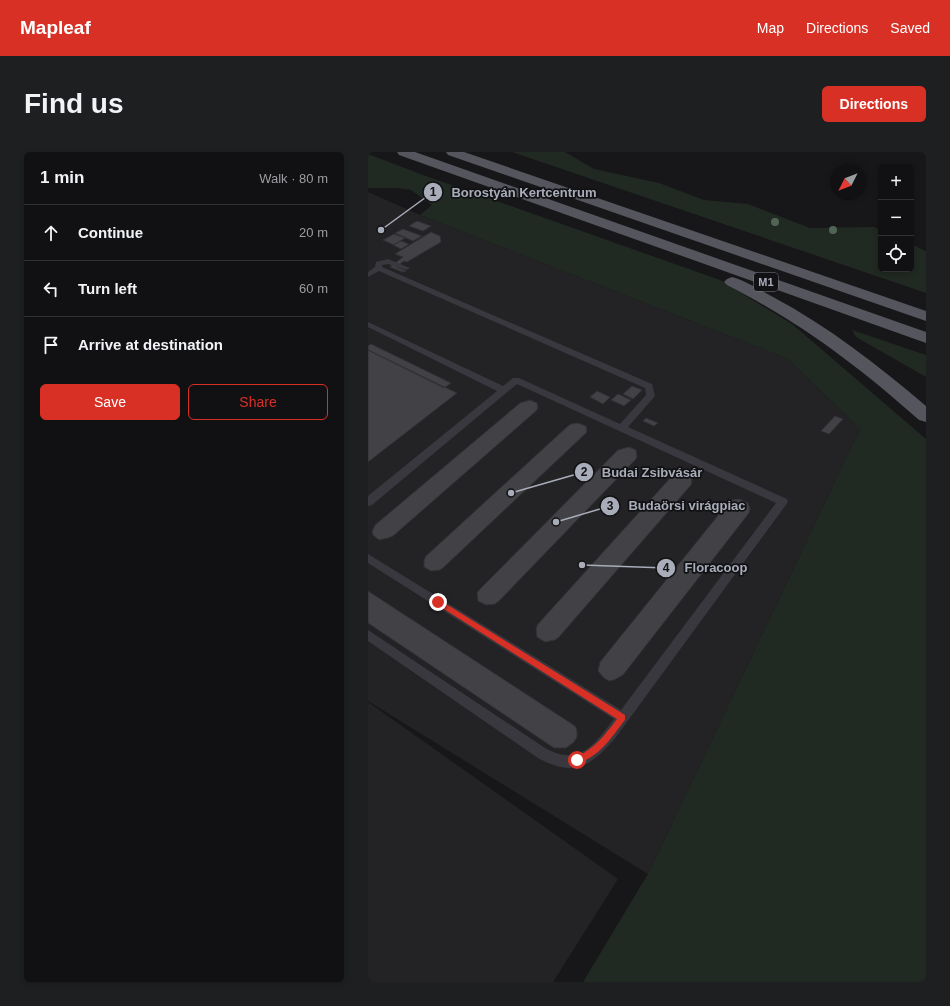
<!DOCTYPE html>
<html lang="en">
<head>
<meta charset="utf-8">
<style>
	:root { --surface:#111113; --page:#1e1f21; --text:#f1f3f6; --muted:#9c9da0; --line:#303133; --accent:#d93025 }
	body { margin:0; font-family:Helvetica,sans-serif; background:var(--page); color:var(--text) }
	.controls { position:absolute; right:12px; top:12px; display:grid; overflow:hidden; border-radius:6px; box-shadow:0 2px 6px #0003 }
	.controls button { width:36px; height:36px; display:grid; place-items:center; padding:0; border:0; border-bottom:1px solid var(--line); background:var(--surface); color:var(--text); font:20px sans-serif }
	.compass { position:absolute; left:462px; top:12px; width:36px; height:36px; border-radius:50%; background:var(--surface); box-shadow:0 2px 6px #0003; rotate:228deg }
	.stop { position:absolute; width:12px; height:12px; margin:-9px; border:3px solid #d93025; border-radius:50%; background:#fff }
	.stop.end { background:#d93025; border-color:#fff; box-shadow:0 1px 4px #0008 }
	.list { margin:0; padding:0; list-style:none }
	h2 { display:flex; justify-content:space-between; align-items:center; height:52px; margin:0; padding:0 16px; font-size:17px }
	h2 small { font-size:13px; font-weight:400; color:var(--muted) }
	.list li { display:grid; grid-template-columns:26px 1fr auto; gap:12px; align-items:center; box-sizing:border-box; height:56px; padding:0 16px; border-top:1px solid var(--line) }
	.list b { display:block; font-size:15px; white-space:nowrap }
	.list em { font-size:13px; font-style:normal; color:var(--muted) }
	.actions { display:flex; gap:8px; padding:12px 16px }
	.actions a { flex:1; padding:9px 0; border:1px solid var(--accent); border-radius:6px; text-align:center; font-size:14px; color:var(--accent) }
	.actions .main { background:var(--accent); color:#fff }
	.icon { flex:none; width:22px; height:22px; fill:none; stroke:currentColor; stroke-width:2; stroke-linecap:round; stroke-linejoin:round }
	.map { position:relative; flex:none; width:558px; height:830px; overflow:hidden; border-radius:6px }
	header { display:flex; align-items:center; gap:24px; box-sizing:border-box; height:56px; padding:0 20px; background:var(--accent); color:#fff }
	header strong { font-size:19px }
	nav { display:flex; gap:22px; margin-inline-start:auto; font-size:14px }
	.intro { display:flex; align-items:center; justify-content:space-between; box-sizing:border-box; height:96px; padding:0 24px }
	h1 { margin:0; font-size:28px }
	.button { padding:10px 18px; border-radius:6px; background:var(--accent); color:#fff; font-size:14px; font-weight:700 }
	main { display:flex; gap:24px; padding:0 24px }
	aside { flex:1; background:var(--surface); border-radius:6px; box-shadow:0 2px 6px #0003 }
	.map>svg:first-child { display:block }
	.built { fill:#232326 }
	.green { fill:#212923 }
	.building { fill:#414146; stroke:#323135 }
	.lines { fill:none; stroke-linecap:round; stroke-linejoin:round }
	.service { fill:#38383e; fill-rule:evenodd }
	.primary { fill:#54555d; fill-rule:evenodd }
	.tree { fill:#516556 }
	.route { fill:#d93025 }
	.labels { text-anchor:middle; stroke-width:3.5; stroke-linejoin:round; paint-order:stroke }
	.shield { fill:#121214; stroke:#7c7e88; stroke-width:1 }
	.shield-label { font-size:11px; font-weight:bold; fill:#a9acb9 }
	.leader { fill:none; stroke:#a9acb9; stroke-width:1.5 }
	.callout-dot { fill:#a9acb9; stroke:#121214; stroke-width:1.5 }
	.mark-label { font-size:12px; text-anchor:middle; font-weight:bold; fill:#111 }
	.callout-label { font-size:13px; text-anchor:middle; font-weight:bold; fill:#a9acb9; stroke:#121214; stroke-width:3.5; stroke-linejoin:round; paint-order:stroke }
</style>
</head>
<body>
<header>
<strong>Mapleaf</strong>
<nav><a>Map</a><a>Directions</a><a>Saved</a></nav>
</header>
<div class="intro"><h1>Find us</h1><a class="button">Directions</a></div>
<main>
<aside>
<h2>1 min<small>Walk · 80 m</small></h2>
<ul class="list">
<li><svg class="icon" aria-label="ahead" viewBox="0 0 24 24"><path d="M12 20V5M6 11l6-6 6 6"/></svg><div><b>Continue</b></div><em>20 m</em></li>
<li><svg class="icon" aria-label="left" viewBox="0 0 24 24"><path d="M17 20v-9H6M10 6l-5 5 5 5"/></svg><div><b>Turn left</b></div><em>60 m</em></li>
<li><svg class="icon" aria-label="arrive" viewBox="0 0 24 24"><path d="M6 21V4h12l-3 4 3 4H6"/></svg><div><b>Arrive at destination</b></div></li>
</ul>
<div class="actions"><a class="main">Save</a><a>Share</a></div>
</aside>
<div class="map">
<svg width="558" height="830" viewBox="0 0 558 830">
	<rect width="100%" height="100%" fill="#171719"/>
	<path class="built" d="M0 40 52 63 420 207 492 277 280 722 0 549Z
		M0 550 250 727 185 830H0Z"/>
	<path class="green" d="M144 0H197L226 17 291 31 336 48 380 52 442 76 506 75 513 78V117H543V92L558 99V141Z
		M0 2 55 23 352 128 424 172 558 287V830H215L280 722 492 277 420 207 52 63 64 53 43 38 30 36H0Z
		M484 178 558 203V225L488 185Z"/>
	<path class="building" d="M49 69 63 74 55 79 41 74Z
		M35 77 54 84 45 89 27 81Z
		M63 80 72 84 73 90 39 110 36 109 28 115 38 119 35 120 22 115 35 105 27 102Z
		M26 82 37 86 26 93 15 88Z
		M33 89 41 92 33 97 25 93Z
		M3 192 83 231 76 236 0 198V194Z
		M0 198 89 241 0 310Z
		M264 234 274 238 265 247 255 242Z
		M229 239 242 245 235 252 222 245Z
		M250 242 263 248 256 254 243 248Z
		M162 248 169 251 170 256 168 259 25 384 20 386 11 388 5 383 4 380 7 373 152 251Z
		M467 264 475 267 461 282 453 279Z
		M278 266 290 271 286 274 275 269Z
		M210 271 218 274 219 280 217 282 76 415 72 418 63 419 56 415V408L58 404 200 274 203 272Z
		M261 295 268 298 269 304 268 307 131 449 127 452 118 453 110 449 109 441 112 437 250 298Z
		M315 320 323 324 324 330 323 333 191 485 187 488 177 490 169 485 168 476 170 472 304 324 307 321Z
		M371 347 380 351 382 357 381 361 255 523 246 528 241 529 236 526 230 519 232 510 360 351 364 348Z
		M0 439 204 572 208 575 209 580V585L206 590 198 596H186L0 471Z"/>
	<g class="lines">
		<path class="service" d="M20 107 42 116 38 118 20 112 14 113V115L284 232 287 244 260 275 419 347 420 350 248 585C224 614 205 626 170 606L0 489V478L177 596C211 615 226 593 246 567L0 411V402L253 558 408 351 149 232 4 353 0 354V344L129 239 0 175V170L135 234 145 226H151L252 272 278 243 277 236 11 119 0 125V120L7 115 8 110Z"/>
		<path class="primary" d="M29 0H47L558 180V191L31 3Z
			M78 0H96L558 159V169L80 3Z
			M364 125C378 129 392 138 405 145 461 175 510 213 558 254V270L551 268C489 213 433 171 359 133L356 130 359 127Z"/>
	</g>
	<g class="tree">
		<circle cx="407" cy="70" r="4"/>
		<circle cx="465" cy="78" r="4"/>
	</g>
	<path class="route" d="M70 447 257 563V568C242 587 233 603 209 612L207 611V606C227 596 236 584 249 567L68 452V448Z"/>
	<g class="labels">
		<rect class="shield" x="386" y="121" width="24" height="18" rx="3"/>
		<g class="shield-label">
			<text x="398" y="134">M1</text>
		</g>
	</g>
	<path class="leader" d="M13 78L65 40M143 341L216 320M188 370L242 354M214 413L298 416"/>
	<g class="callout-dot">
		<circle cx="13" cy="78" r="4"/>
		<circle cx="143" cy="341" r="4"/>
		<circle cx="188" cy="370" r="4"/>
		<circle cx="214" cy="413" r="4"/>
		<circle cx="65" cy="40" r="10"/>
		<circle cx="216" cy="320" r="10"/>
		<circle cx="242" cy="354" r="10"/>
		<circle cx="298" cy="416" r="10"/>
	</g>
	<g class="mark-label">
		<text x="65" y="44">1</text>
		<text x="216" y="324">2</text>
		<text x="242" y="358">3</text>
		<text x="298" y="420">4</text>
	</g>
	<g class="callout-label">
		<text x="156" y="45">Borostyán Kertcentrum</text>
		<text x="284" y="325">Budai Zsibvásár</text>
		<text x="319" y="358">Budaörsi virágpiac</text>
		<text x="348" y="420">Floracoop</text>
	</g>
</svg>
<div class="controls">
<button>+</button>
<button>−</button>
<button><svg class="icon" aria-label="locate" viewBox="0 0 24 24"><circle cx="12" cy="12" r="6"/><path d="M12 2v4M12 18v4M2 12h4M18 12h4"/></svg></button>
</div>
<svg class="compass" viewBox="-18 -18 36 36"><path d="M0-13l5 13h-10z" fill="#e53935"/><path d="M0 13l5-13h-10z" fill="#9c9da0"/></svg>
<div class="stop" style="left:209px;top:608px"></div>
<div class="stop end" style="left:70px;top:450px"></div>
</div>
</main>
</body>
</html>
